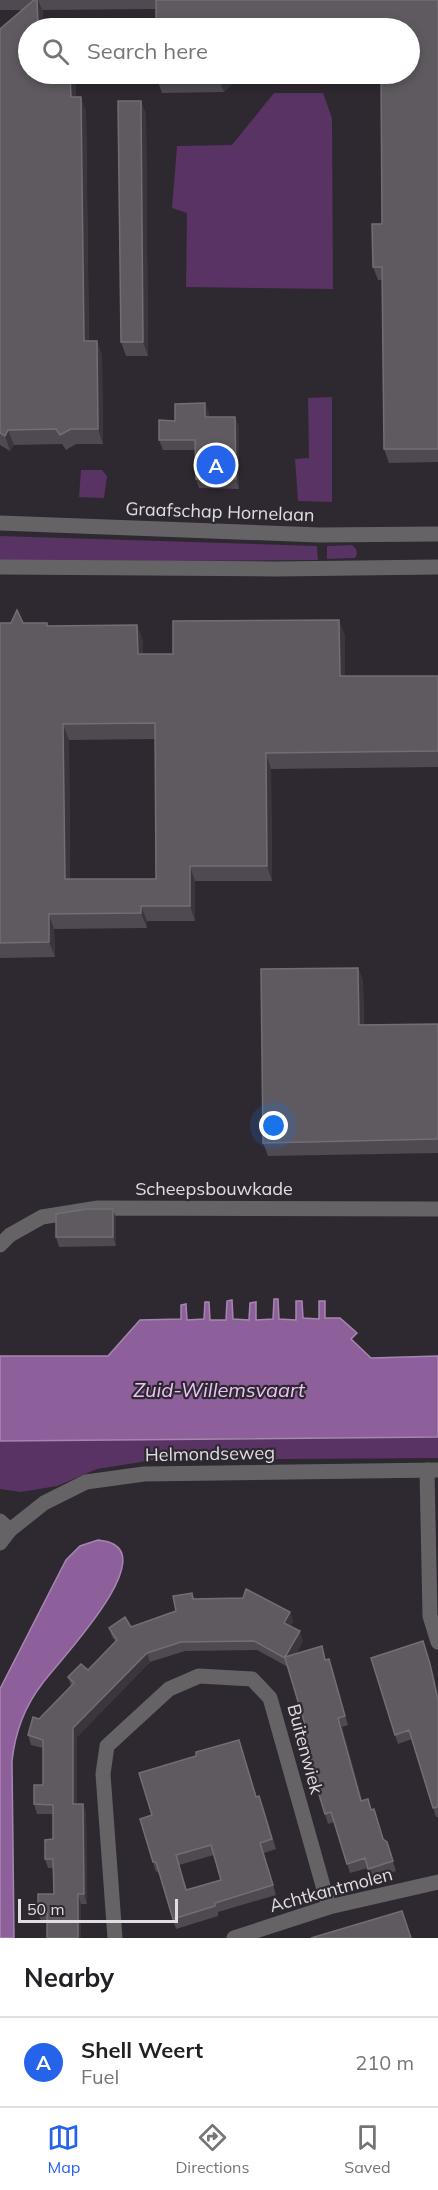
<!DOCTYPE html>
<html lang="en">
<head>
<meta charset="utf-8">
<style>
	:root { --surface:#fff; --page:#f6f6f6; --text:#202124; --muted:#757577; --line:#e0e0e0; --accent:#2563eb }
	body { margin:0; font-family:Mulish,sans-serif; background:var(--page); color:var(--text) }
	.scale { position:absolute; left:18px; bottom:15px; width:160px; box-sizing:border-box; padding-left:6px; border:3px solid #e0dde1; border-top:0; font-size:16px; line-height:21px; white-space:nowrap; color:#e0dde1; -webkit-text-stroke:4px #2e2830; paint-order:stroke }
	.you { position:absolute; left:274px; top:1126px; width:21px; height:21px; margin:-15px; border:4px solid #fff; border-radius:50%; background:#1a73e8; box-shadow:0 0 0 9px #1a73e833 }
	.badge { display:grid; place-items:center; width:39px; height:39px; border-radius:50%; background:var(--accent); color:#fff; font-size:20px; font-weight:700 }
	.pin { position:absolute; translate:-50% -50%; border:3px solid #fff; box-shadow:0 2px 6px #0006 }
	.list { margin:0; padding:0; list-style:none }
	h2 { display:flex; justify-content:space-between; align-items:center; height:78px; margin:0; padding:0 24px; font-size:26px }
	h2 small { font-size:20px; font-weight:400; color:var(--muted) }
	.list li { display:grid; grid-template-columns:39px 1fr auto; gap:18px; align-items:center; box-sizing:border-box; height:90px; padding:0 24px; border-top:2px solid var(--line) }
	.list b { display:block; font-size:22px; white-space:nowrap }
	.list p { margin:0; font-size:20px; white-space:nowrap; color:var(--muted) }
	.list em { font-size:20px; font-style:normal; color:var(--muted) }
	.icon { flex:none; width:33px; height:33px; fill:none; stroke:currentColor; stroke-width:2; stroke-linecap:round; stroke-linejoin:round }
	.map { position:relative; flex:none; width:438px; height:1938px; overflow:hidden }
	.search { position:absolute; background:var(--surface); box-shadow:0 3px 9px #0003; left:18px; right:18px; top:18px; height:66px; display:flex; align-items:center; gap:15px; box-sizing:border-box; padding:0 21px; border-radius:33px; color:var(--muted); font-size:22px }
	.sheet { height:168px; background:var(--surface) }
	nav { display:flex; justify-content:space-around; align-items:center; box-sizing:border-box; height:84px; border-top:2px solid var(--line); background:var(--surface); font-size:16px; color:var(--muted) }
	nav a { display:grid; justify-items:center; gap:3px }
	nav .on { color:var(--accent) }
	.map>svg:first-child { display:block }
	.green { fill:#583363 }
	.water { fill:#8d609b; stroke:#a686b0; stroke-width:1.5 }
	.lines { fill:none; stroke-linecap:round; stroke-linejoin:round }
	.minor { stroke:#666367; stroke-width:15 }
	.tertiary { stroke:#666367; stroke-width:15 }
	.wall { fill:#4f4951; fill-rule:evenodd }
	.shaded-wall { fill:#3b353d }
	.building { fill:#5f5960; stroke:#736e74; stroke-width:1.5; fill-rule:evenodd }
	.labels { text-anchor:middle; stroke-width:4.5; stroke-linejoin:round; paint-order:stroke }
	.street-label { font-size:18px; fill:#e0dde1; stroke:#2e2830 }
	.water-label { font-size:20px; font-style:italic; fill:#e9c3f5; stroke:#2e2830 }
</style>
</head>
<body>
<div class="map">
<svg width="438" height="1938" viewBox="0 0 438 1938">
	<rect width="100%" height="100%" fill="#2e2830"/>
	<path class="green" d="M274 93H323L332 118 333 289 186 287 187 213 172 208 177 146 232 145Z
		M332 397V502L298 501 295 459 309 458 308 398Z
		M81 470H102L107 476 104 498 79 497Z
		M0 536 317 546 318 560 0 562Z
		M352 545 356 549 357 554 355 558 327 559V546Z
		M438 1437V1458L154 1460 97 1469 57 1486 21 1492 0 1489V1441Z"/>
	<path class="water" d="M274 1299H278L279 1319 296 1320V1301H302L303 1318 319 1319V1301H325V1318H340L357 1333 351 1339 371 1358 438 1356V1437L0 1441V1356H108L140 1320 181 1319V1305L186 1304 187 1320 204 1319 205 1302H209L210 1320H226L227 1301 232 1300 233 1319 249 1320 250 1303 256 1302V1320L273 1319Z
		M98 1540C102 1541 108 1541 111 1543 157 1561 55 1665 42 1684 25 1706 15 1733 12 1761L14 1938H0V1689L66 1560 80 1546Z"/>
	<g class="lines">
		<path class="minor" d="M0 1245 10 1235 42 1217 98 1208 438 1209
			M427 1470 430 1616 438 1642
			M0 1521 10 1530
			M115 1938 103 1774 107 1746 169 1689 199 1676 252 1679 270 1698 329 1907
			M234 1938 329 1907 438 1882"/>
		<path class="tertiary" d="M0 523 319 535 438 534
			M0 567 276 569 438 567
			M0 1543 10 1530 44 1503 86 1482 144 1474 438 1470"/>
	</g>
	<path class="wall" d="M0 0H438V462L389 463 384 449 382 280H378L373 267 382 224 410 28 156 9 42 10 43 12V28L28 74H76V97L86 112 89 341H97L102 356 103 444H76L66 450 62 444 14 445 10 451 0 445V29L23 10H0Z
		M242 74 224 92 162 93 157 79Z
		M141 101 146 115 148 356H126L121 342Z
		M209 413V417H235L239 427V489L199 488 196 479 195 450H163L159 440 175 421Z
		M0 623H47L48 626 137 625 143 641V654H173L345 635V676H438V767L271 769 272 881H195V921H147V928L54 929 55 957 0 958ZM155 739 156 879H70L69 740Z
		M358 968 363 981 364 1025 438 1024V1153L268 1156 263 1143Z
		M113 1209 116 1219V1246L59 1247 56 1237Z
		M192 1593 194 1599 290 1612 293 1622 290 1626 303 1641 296 1654 326 1659 332 1668 348 1725 342 1727 362 1800 371 1810 374 1809 384 1840 387 1842 396 1871 372 1878 368 1868 350 1873 334 1822 328 1824 325 1814 306 1728 288 1667 257 1650 185 1651 150 1662 77 1737V1804H83L86 1813 87 1904H81L47 1923H42L38 1913 54 1894 53 1868H48L45 1859 53 1839V1814H37L34 1804 43 1785V1748L31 1745 28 1735 71 1686 68 1677 88 1670 116 1642 112 1637 109 1628 131 1627 176 1611Z
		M433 1673 438 1694V1817H436L412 1739 398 1744 395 1735Z
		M239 1740 257 1797 259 1796 263 1806 276 1849 264 1853 276 1895 218 1912V1916L176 1929 159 1871 156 1872 153 1862 152 1815 196 1756ZM214 1855 221 1880 187 1890 179 1865Z"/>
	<path class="shaded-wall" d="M37 0H38L43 12V28L38 24Z
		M70 74H76V112L71 97Z
		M224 74H242L224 92 219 79Z
		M81 97 86 112 89 356 84 341Z
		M141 101 146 115 148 356 143 342Z
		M97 341 102 356 103 444 98 429Z
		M205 403 209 413V427L205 417Z
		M235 417 239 427V489L236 479Z
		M8 430 14 445 10 451 5 436Z
		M339 620 345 635V692L340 676Z
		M137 625 143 641V669L138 654Z
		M63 724 69 740 70 895 65 879Z
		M266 753 271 769 272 881 267 866Z
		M190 866 195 881V921L190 906Z
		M141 906 147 921V928L141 913Z
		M49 914 54 929 55 957 49 942Z
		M358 968 363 981 364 1038 359 1025Z
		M113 1209 116 1219V1246L113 1237Z
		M290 1612 293 1622 287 1632 284 1623Z
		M300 1631 303 1641 289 1666 285 1657Z
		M426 1650 433 1673 438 1694V1700Z
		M147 1653 150 1662 77 1737V1813L73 1804V1728Z
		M329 1659 332 1668 348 1725 345 1716Z
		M338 1718 342 1727 365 1810 361 1801Z
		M83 1804 86 1813 87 1904 84 1894Z
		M78 1894 81 1904V1938H78Z"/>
	<path class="building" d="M34 0H37L38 24 43 28H28V74H70L71 97H81L84 341H97L98 429H71L60 435 56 429 8 430 5 436 0 433V29Z
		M156 0H438V449H384L382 267H373L372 224H382L381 74H410V28H156Z
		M157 74H224L219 79H157Z
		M118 101H141L143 342H121Z
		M205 403V417H235L236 479H196L195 440H159V420L175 421V404Z
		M17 610 23 623H47V626L137 625 138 654H173V621L339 620 340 676H438V751L266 753 267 866H190V906H141V913L49 914V942L0 943V623H11ZM155 723 156 879H65L63 724Z
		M358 968 359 1025 438 1024V1139L263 1143 261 969Z
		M87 1209H113V1237H56V1214Z
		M246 1589 290 1612 284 1623 300 1631 285 1657 322 1646 325 1660 329 1659 345 1716 338 1718 361 1801 368 1799 371 1810 374 1809 383 1839 387 1842 393 1861 368 1869 365 1858 347 1864 331 1812 325 1814 304 1746 300 1729 306 1728 285 1658 254 1641 181 1642 147 1653 73 1728V1804H83L84 1894H78V1938H47V1913H38V1894H54L53 1859H45V1840L53 1839V1805L34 1804V1785H43V1740L28 1735 33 1717 39 1719 74 1683 68 1677 81 1664 88 1670 117 1640 109 1628 125 1617 131 1627 176 1611 173 1596 192 1593 193 1599 243 1598Z
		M423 1641 430 1664 438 1700V1807L433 1808 409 1730 395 1735 371 1658Z
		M239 1740 256 1797 259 1796 272 1839 260 1843 273 1885 215 1903V1906L173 1919 156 1862H153L140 1819 152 1815 139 1773 196 1756V1752ZM211 1845 221 1880 186 1890 176 1855Z
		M402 1911 411 1938H311Z"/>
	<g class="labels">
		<g class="street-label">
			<text transform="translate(220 512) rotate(2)" y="6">Graafschap Hornelaan</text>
			<text x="214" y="1195">Scheepsbouwkade</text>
			<text transform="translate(210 1454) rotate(-1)" y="6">Helmondseweg</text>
			<text transform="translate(305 1749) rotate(75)" y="6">Buitenwiek</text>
			<text transform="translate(331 1890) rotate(-15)" y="6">Achtkantmolen</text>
		</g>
		<g class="water-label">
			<text x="219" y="1397">Zuid-Willemsvaart</text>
		</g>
	</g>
</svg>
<div class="scale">50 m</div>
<div class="you"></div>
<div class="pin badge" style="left:216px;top:465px">A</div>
<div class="search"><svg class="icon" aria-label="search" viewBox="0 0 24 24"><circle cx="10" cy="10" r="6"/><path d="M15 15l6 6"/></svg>Search here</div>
</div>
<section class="sheet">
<h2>Nearby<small></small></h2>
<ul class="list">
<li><span class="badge">A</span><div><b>Shell Weert</b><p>Fuel</p></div><em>210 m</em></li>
</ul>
</section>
<nav>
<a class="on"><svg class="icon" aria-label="map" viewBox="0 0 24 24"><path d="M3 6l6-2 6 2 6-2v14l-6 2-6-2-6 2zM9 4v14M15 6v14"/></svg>Map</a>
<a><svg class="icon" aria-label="directions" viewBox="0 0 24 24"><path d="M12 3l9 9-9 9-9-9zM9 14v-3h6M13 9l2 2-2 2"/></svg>Directions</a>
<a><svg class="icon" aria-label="saved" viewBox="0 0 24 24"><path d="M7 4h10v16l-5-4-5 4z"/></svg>Saved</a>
</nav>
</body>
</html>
